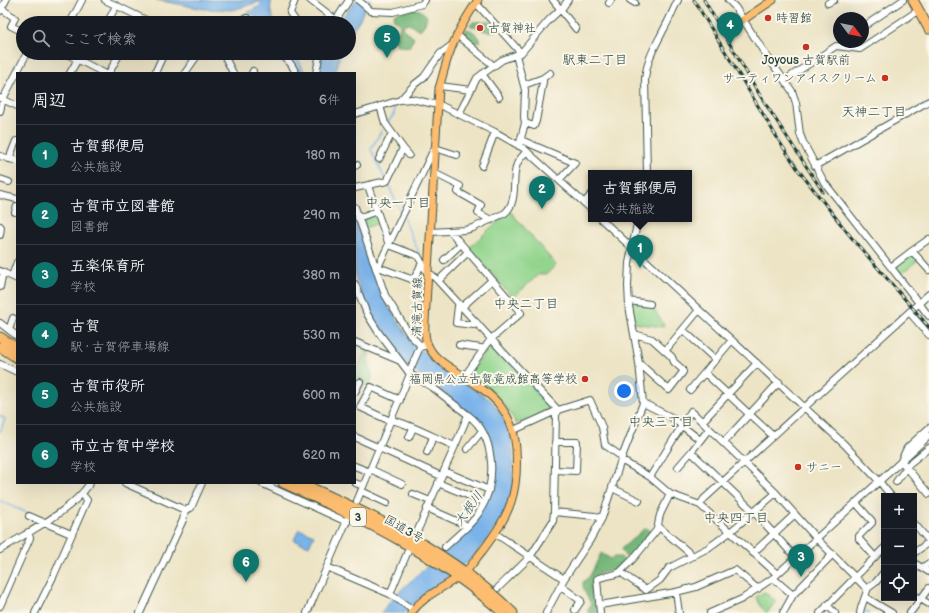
<!DOCTYPE html>
<html lang="ja">
<head>
<meta charset="utf-8">
<style>
	:root { --surface:#171b24; --page:#20242c; --text:#f1f3f6; --muted:#9ea1a6; --line:#363941; --accent:#0f766e }
	body { margin:0; font-family:"Balsamiq Sans","Klee One",sans-serif; background:var(--page); color:var(--text) }
	.controls { position:absolute; right:12px; bottom:12px; display:grid; overflow:hidden; border-radius:0px; box-shadow:0 4px 16px #0002 }
	.controls button { width:36px; height:36px; display:grid; place-items:center; padding:0; border:0; border-bottom:1px solid var(--line); background:var(--surface); color:var(--text); font:20px sans-serif }
	.compass { position:absolute; left:833px; top:12px; width:36px; height:36px; border-radius:50%; background:var(--surface); box-shadow:0 4px 16px #0002; rotate:122deg }
	.you { position:absolute; left:624px; top:391px; width:14px; height:14px; margin:-10px; border:3px solid #fff; border-radius:50%; background:#1a73e8; box-shadow:0 0 0 6px #1a73e833 }
	.badge { display:grid; place-items:center; width:26px; height:26px; border-radius:50%; background:var(--accent); color:#fff; font-size:13px; font-weight:700 }
	.pin { position:absolute; translate:-50% -33px; filter:drop-shadow(0 1px 2px #0008) }
	.pin::after { content:''; position:absolute; top:21px; width:14px; height:12px; background:inherit; clip-path:polygon(0 0,100% 0,50% 100%) }
	.popup { position:absolute; left:588px; top:170px; width:104px; height:52px; box-sizing:border-box; display:grid; place-content:center; border-radius:0px; background:var(--surface); filter:drop-shadow(0 1px 3px #0005); font-size:13px; white-space:nowrap; color:var(--muted) }
	.popup b { font-size:15px; color:var(--text) }
	.popup::after { content:''; position:absolute; left:50%; top:100%; margin-left:-8px; border:8px solid transparent; border-top-color:var(--surface) }
	.list { margin:0; padding:0; list-style:none }
	h2 { display:flex; justify-content:space-between; align-items:center; height:52px; margin:0; padding:0 16px; font-size:17px }
	h2 small { font-size:13px; font-weight:400; color:var(--muted) }
	.list li { display:grid; grid-template-columns:26px 1fr auto; gap:12px; align-items:center; box-sizing:border-box; height:60px; padding:0 16px; border-top:1px solid var(--line) }
	.list b { display:block; font-size:15px; white-space:nowrap }
	.list p { margin:0; font-size:13px; white-space:nowrap; color:var(--muted) }
	.list em { font-size:13px; font-style:normal; color:var(--muted) }
	.icon { flex:none; width:22px; height:22px; fill:none; stroke:currentColor; stroke-width:2; stroke-linecap:round; stroke-linejoin:round }
	.map { position:relative; flex:none; width:929px; height:613px; overflow:hidden }
	.search { position:absolute; background:var(--surface); box-shadow:0 4px 16px #0002; left:16px; top:16px; width:340px; height:44px; display:flex; align-items:center; gap:10px; box-sizing:border-box; padding:0 14px; border-radius:22px; color:var(--muted); font-size:15px }
	.panel { position:absolute; background:var(--surface); box-shadow:0 4px 16px #0002; left:16px; top:72px; width:340px; height:412px; border-radius:0px }
	.map>svg:first-child { display:block }
	.green { fill:#92d48d; stroke:#588860 }
	.forest { fill:#75b678; stroke:#4a7a56 }
	.water { fill:#7ab3ea; stroke:#4c788f }
	.lines { fill:none; stroke-linecap:round; stroke-linejoin:round }
	.stream { stroke:#7ab3ea; stroke-width:1.5 }
	.minor-casing { stroke:#3e564a; stroke-width:8 }
	.major-casing { stroke:#3e564a; stroke-width:9 }
	.highway-casing { stroke:#3e564a; stroke-width:11 }
	.minor { stroke:#fff; stroke-width:6 }
	.major { stroke:#fcbd6f; stroke-width:7 }
	.highway { stroke:#fcbd6f; stroke-width:9 }
	.rail-casing { stroke:#1f3d34; stroke-width:3 }
	.rail { stroke:#fbf7ec; stroke-width:1.5; stroke-dasharray:4.5; stroke-linecap:butt }
	.poi-dot { fill:#c8321e; stroke:#fbf7ec; stroke-width:1.5 }
	.labels { text-anchor:middle; stroke-width:4; stroke-linejoin:round; paint-order:stroke }
	.shield { fill:#fbf7ec; stroke:#61756b; stroke-width:1 }
	.shield-label { font-size:11px; font-weight:bold; fill:#1f3d34 }
	.poi-label { font-size:12px; fill:#1f3d34; stroke:#fbf7ec; text-anchor:start }
	.street-label { font-size:12px; fill:#1f3d34; stroke:#fbf7ec }
	.neighbourhood-label { font-size:13px; fill:#1f3d34; stroke:#fbf7ec }
	.water-label { font-size:13px; font-style:italic; fill:#365a62; stroke:#fbf7ec }
</style>
</head>
<body>
<div class="map">
<svg width="929" height="613" viewBox="0 0 929 613">
	<rect width="100%" height="100%" fill="#fbf7ec"/>
	<filter id="ink" filterUnits="userSpaceOnUse"><feTurbulence type="fractalNoise" baseFrequency=".025" numOctaves="2"/><feDisplacementMap in="SourceGraphic" scale="8" xChannelSelector="R" yChannelSelector="G"/><feConvolveMatrix kernelMatrix="1 2 1 2 8 2 1 2 1" color-interpolation-filters="sRGB"/></filter>
	<filter id="wash" filterUnits="userSpaceOnUse"><feTurbulence type="fractalNoise" baseFrequency=".012" numOctaves="4" result="noise"/><feDisplacementMap in="SourceGraphic" scale="16" xChannelSelector="R" yChannelSelector="G"/><feGaussianBlur stdDeviation="0.9" result="paint"/><feColorMatrix in="noise" values="0 0 0 0 0 0 0 0 0 0 0 0 0 0 0 0 0 1.4 0 .05"/><feComposite in="paint" operator="in"/></filter>
	<g filter="url(#wash)">
		<rect width="100%" height="100%" fill="#ede4c5"/>
		<path class="green" d="M511 212 556 265 547 274H539L513 298 469 248 498 221 507 216Z
			M374 214 376 216 378 223 363 229 361 218Z
			M912 253 918 260 900 275 894 268Z
			M631 302 651 305 664 325 663 327 634 323Z
			M491 343 553 409 516 424C507 402 489 387 469 375Z
			M366 349 370 351 368 359 372 378 369 387 355 379V375Z
			M764 592 776 601 767 613 762 608 756 597Z"/>
		<path class="forest" d="M413 9 420 10 427 16 425 24 420 30 407 23 404 25 402 28 414 38 409 47 398 46 394 40 401 25 393 18 395 13Z
			M489 21 497 30C486 34 484 30 474 26L472 27 470 25 473 22Z
			M467 29C473 30 478 35 480 40L479 42 476 41 475 45 473 46 461 36 464 31Z
			M647 528 650 531V533L640 548 628 561 621 549 644 529Z
			M601 553 611 559 614 557H621L625 562 620 571C615 571 607 571 601 573 591 577 588 591 597 598V613H588V610L591 604C588 597 582 590 583 582L590 576Z"/>
		<path class="water" d="M156 0H272C269 7 271 16 275 23H260L253 14 240 21 238 17 262 5 259 2 233 10 204 9Z
			M357 0H371L366 5 360 19 349 35V23H337Z
			M289 53H296L305 73H300Z
			M323 53H341L338 61 336 73H319Z
			M355 219 384 300 415 347 427 354 436 363 456 378 492 401 509 427 513 452V486L505 513 489 537 469 561 420 597 405 613H380L399 592 466 530 492 489 495 468 492 442 487 431 475 418 431 382 408 368 393 349 365 304 355 277Z
			M299 529 314 535 309 546 294 540Z"/>
		<g class="lines">
			<path class="stream" d="M230 23 232 21 241 17
				M388 122 394 114 395 108
				M382 130 371 149 385 179
				M387 182 401 213
				M404 219 419 253
				M534 389 553 410
				M0 416 5 419 0 432
				M0 501 30 514
				M865 611 870 613"/>
		</g>
	</g>
	<g filter="url(#ink)">
		<g class="lines">
			<defs>
				<path id="minor" d="M105 0 152 23
					M295 0 290 13 297 23
					M310 0 336 20
					M358 0 371 11 393 12 422 4 425 0
					M553 0 576 29
					M630 0 635 3
					M728 0 735 7 764 52 792 91 796 103 800 134 803 142 824 182 929 316
					M476 3 521 53
					M609 3 611 0
					M828 3 834 0
					M2 9 15 18 11 26 23 32
					M0 11 6 0
					M70 23 82 0
					M107 23 116 6
					M235 23 247 18 251 23
					M334 23 349 0
					M863 27 903 0
					M457 35 494 66
					M65 53 104 73
					M221 53 224 55 233 73
					M280 53 291 64 296 73
					M516 55 525 90 524 117 525 123 519 146
					M70 73 78 59
					M109 73 120 53
					M155 73 164 53
					M185 73 199 53
					M252 73 253 71
					M316 73 320 53
					M482 74 499 97
					M543 78 550 73
					M785 80 836 46 860 49 919 10
					M524 85 543 78V82L536 121 534 126 525 123
					M440 86 471 90
					M0 98 17 106
					M400 100 415 84 424 77 440 54 452 45
					M0 111 3 99 27 53
					M355 114 400 100 412 99 442 106 495 132 523 148 591 209
					M459 114 477 78 502 60 521 53 549 20 563 7 568 0
					M521 140 575 163 559 180
					M403 148 409 155
					M0 156 17 161
					M9 159 16 141H17
					M379 159 392 133
					M355 166 357 165
					M482 166 495 132
					M815 166 929 101
					M434 173 460 186 458 192 481 205 478 213 491 220
					M647 173 645 79C647 58 655 47 664 29 669 20 673 10 678 0
					M0 179 9 182
					M368 186 389 245 418 256 428 274 432 275 438 281 504 353 558 410
					M355 188 387 181 403 148 385 123 380 106
					M0 195 17 199
					M584 203 591 195
					M355 207 385 295 410 335 420 345H426
					M15 212 17 206
					M358 218 377 211
					M601 219 844 444 879 481 891 496
					M0 226 1 227 0 235
					M450 231 521 313 491 339 464 377
					M430 232 465 230 473 228 505 213C519 201 511 178 517 164 519 159 524 154 527 151
					M929 239 912 251 929 270
					M444 260 461 244
					M378 267 432 153 435 148 457 155
					M891 267 912 251
					M376 269 378 267 411 279 415 277 422 263
					M0 271 17 279
					M12 276 17 262
					M438 281 468 252
					M355 284 367 314 379 333 410 374 432 387 468 415
					M0 287 3 272
					M629 301 650 304
					M459 304 458 306 456 323 474 325 477 323
					M462 307 492 280
					M909 312 929 335
					M0 323 17 336
					M9 330 13 318
					M683 330 716 360
					M634 334 652 339 672 357 674 362 682 369 683 372 669 390 639 363
					M355 342 398 360
					M459 345 481 348 483 350
					M665 351 699 310
					M0 364 17 372
					M705 373 773 436
					M690 390 732 340
					M355 392 360 382
					M400 400 371 387 360 407 388 420C403 420 439 440 455 446L417 532
					M643 403 671 417 700 440
					M558 410 556 413 554 512 595 516 602 518
					M702 422 757 363
					M929 428 907 448 901 461 929 494
					M709 429 691 452 754 512 796 558
					M514 430 558 410 590 400 602 427 605 445 622 457
					M355 437 441 476
					M409 437 413 428
					M723 443 779 382
					M455 446 468 415C496 436 497 483 480 511 477 517 472 521 468 526
					M467 449 482 431
					M427 452 433 437
					M621 460 650 477 670 494 700 505 777 574
					M355 466 369 472
					M678 467 691 452
					M370 469 402 484
					M555 470 576 471 577 442H555
					M444 471 489 490
					M650 477 691 411 776 493 817 539 865 587 868 588
					M896 482 909 464 929 448
					M125 483 185 510 191 508 202 483
					M261 483 347 522
					M355 483 363 486
					M438 483 484 502
					M612 488 639 501
					M361 491 387 503
					M413 494 430 501
					M357 501 410 374V370L420 347 428 345
					M856 503 872 521V523L859 536V539L875 557 884 548
					M700 505 704 499 929 294
					M427 508 468 526 445 547
					M29 516 71 534
					M914 523 929 541
					M658 526 693 556
					M496 534 564 579
					M0 550C29 531 71 512 90 483
					M753 553 795 514
					M914 553 929 542
					M914 563 929 572
					M327 567 390 594 413 610
					M922 568 929 563
					M620 572 633 559 656 531C659 526 658 521 660 515 663 508 667 501 670 494
					M773 578 793 595
					M561 586 581 601 575 610
					M498 588 530 557 553 521 554 512
					M676 592 696 587 735 570 758 589
					M390 594 408 551
					M914 595 929 604
					M865 597 892 613
					M600 605 676 592 679 613
					M827 605 835 613
					M0 606 30 538 28 532
					M35 613 54 575 87 500 82 494
					M140 613 183 520 185 510
					M307 613 348 518
					M546 613 564 579 590 540 602 518 622 457 643 403 639 363 629 306 628 286 629 263 638 219
					M600 613 597 579 599 578 616 574 620 572 646 590 660 580 669 568 708 548 730 532 776 493
					M710 613 742 599 773 578 929 436
					M783 613 793 595 833 554
					M820 613 875 557
					M860 613 861 608 868 588 876 582 884 572
					M910 613 929 588"/>
				<path id="major" d="M743 20 773 0
					M411 613C425 594 446 587 464 573 471 567 477 557 483 550 510 515 519 493 516 449 513 406 487 391 454 370 444 364 433 357 428 345 424 338 425 329 425 321L439 88C443 76 445 64 450 52 456 34 467 16 478 0"/>
				<path id="highway" d="M913 0 929 29
					M0 337 17 348
					M0 347 17 358
					M283 483C361 518 438 555 503 613
					M301 483C377 517 454 554 513 613"/>
			</defs>
			<use href="#minor" class="minor-casing"/>
			<use href="#major" class="major-casing"/>
			<use href="#highway" class="highway-casing"/>
			<use href="#minor" class="minor"/>
			<use href="#major" class="major"/>
			<use href="#highway" class="highway"/>
			<defs>
				<path id="rail" d="M694 0 781 144 799 171 851 237 929 327
					M704 0 761 97 823 192"/>
			</defs>
			<use href="#rail" class="rail-casing"/>
			<use href="#rail" class="rail"/>
		</g>
	</g>
	<g class="poi-dot">
		<circle cx="768" cy="18" r="4"/>
		<circle cx="480" cy="28" r="4"/>
		<circle cx="806" cy="47" r="4"/>
		<circle cx="885" cy="78" r="4"/>
		<circle cx="585" cy="379" r="4"/>
		<circle cx="798" cy="467" r="4"/>
	</g>
	<g class="labels">
		<rect class="shield" x="350" y="508" width="16" height="18" rx="3"/>
		<g class="shield-label">
			<text x="358" y="521">3</text>
		</g>
		<g class="poi-label">
			<text x="776" y="22">時習館</text>
			<text x="488" y="32">古賀神社</text>
			<text x="806" y="64" text-anchor="middle">Joyous 古賀駅前</text>
			<text x="877" y="82" text-anchor="end">サーティワンアイスクリーム</text>
			<text x="577" y="383" text-anchor="end">福岡県公立古賀竟成館高等学校</text>
			<text x="806" y="471">サニー</text>
		</g>
		<g class="street-label">
			<text transform="translate(417 307) rotate(-89)" y="4">清滝古賀線</text>
			<text transform="translate(404 529) rotate(30)" y="4">国道3号</text>
		</g>
		<g class="neighbourhood-label">
			<text x="595" y="64">駅東二丁目</text>
			<text x="874" y="116">天神二丁目</text>
			<text x="398" y="207">中央一丁目</text>
			<text x="526" y="308">中央二丁目</text>
			<text x="661" y="426">中央三丁目</text>
			<text x="736" y="522">中央四丁目</text>
		</g>
		<g class="water-label">
			<text transform="translate(468 508) rotate(-54)" y="5">大根川</text>
		</g>
	</g>
</svg>
<div class="controls">
<button>+</button>
<button>−</button>
<button><svg class="icon" aria-label="locate" viewBox="0 0 24 24"><circle cx="12" cy="12" r="6"/><path d="M12 2v4M12 18v4M2 12h4M18 12h4"/></svg></button>
</div>
<svg class="compass" viewBox="-18 -18 36 36"><path d="M0-13l5 13h-10z" fill="#e53935"/><path d="M0 13l5-13h-10z" fill="#9ea1a6"/></svg>
<div class="you"></div>
<div class="pin badge" style="left:640px;top:268px">1</div>
<div class="popup"><b>古賀郵便局</b>公共施設</div>
<div class="pin badge" style="left:542px;top:209px">2</div>
<div class="pin badge" style="left:801px;top:577px">3</div>
<div class="pin badge" style="left:730px;top:45px">4</div>
<div class="pin badge" style="left:387px;top:58px">5</div>
<div class="pin badge" style="left:246px;top:582px">6</div>
<div class="search"><svg class="icon" aria-label="search" viewBox="0 0 24 24"><circle cx="10" cy="10" r="6"/><path d="M15 15l6 6"/></svg>ここで検索</div>
<section class="panel">
<h2>周辺<small>6件</small></h2>
<ul class="list">
<li><span class="badge">1</span><div><b>古賀郵便局</b><p>公共施設</p></div><em>180 m</em></li>
<li><span class="badge">2</span><div><b>古賀市立図書館</b><p>図書館</p></div><em>290 m</em></li>
<li><span class="badge">3</span><div><b>五楽保育所</b><p>学校</p></div><em>380 m</em></li>
<li><span class="badge">4</span><div><b>古賀</b><p>駅 · 古賀停車場線</p></div><em>530 m</em></li>
<li><span class="badge">5</span><div><b>古賀市役所</b><p>公共施設</p></div><em>600 m</em></li>
<li><span class="badge">6</span><div><b>市立古賀中学校</b><p>学校</p></div><em>620 m</em></li>
</ul>
</section>
</div>
</body>
</html>
